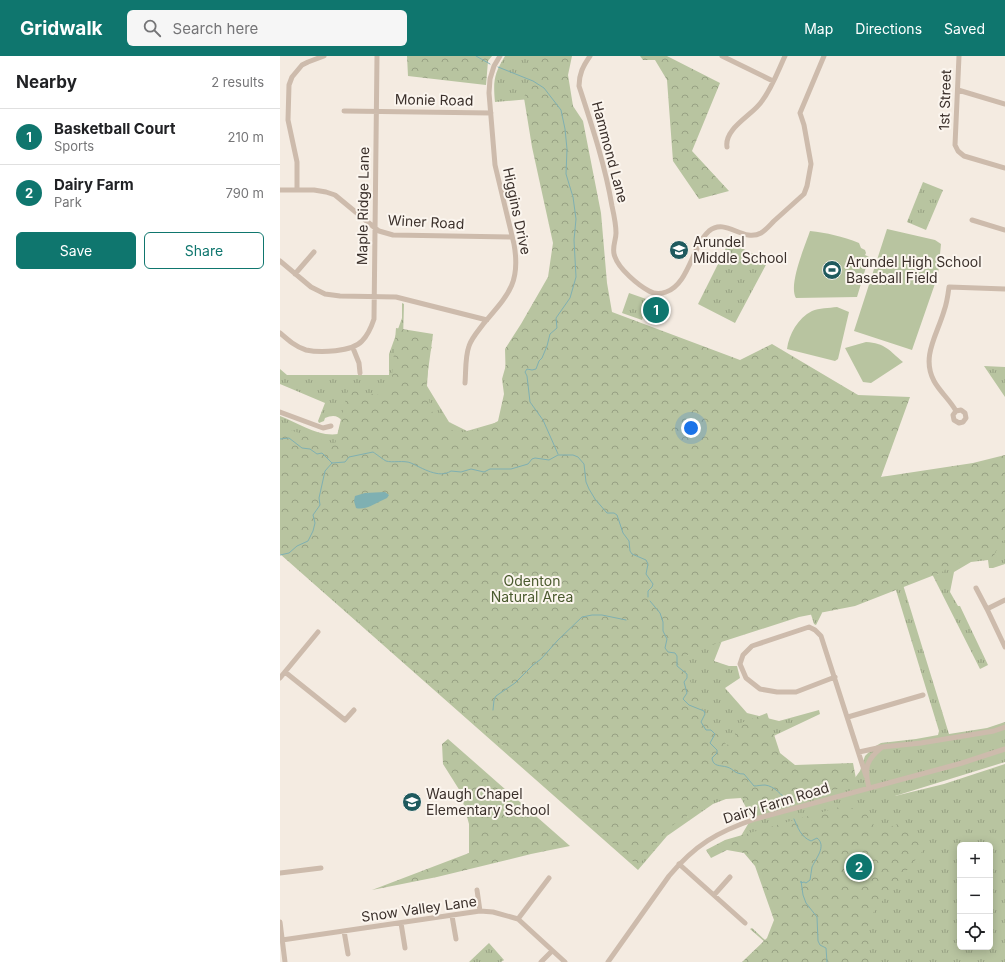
<!DOCTYPE html>
<html lang="en">
<head>
<meta charset="utf-8">
<style>
	:root { --surface:#fff; --page:#f6f6f6; --text:#202124; --muted:#757577; --line:#e0e0e0; --accent:#0f766e }
	body { margin:0; font-family:Inter,sans-serif; background:var(--page); color:var(--text) }
	.controls { position:absolute; right:12px; bottom:12px; display:grid; overflow:hidden; border-radius:6px; box-shadow:0 2px 10px #0003 }
	.controls button { width:36px; height:36px; display:grid; place-items:center; padding:0; border:0; border-bottom:1px solid var(--line); background:var(--surface); color:var(--text); font:20px sans-serif }
	.you { position:absolute; left:411px; top:372px; width:14px; height:14px; margin:-10px; border:3px solid #fff; border-radius:50%; background:#1a73e8; box-shadow:0 0 0 6px #1a73e833 }
	.badge { display:grid; place-items:center; width:26px; height:26px; border-radius:50%; background:var(--accent); color:#fff; font-size:13px; font-weight:700 }
	.pin { position:absolute; translate:-50% -50%; border:2px solid #fff; box-shadow:0 1px 4px #0006 }
	.list { margin:0; padding:0; list-style:none }
	h2 { display:flex; justify-content:space-between; align-items:center; height:52px; margin:0; padding:0 16px; font-size:17px }
	h2 small { font-size:13px; font-weight:400; color:var(--muted) }
	.list li { display:grid; grid-template-columns:26px 1fr auto; gap:12px; align-items:center; box-sizing:border-box; height:56px; padding:0 16px; border-top:1px solid var(--line) }
	.list b { display:block; font-size:15px; white-space:nowrap }
	.list p { margin:0; font-size:13px; white-space:nowrap; color:var(--muted) }
	.list em { font-size:13px; font-style:normal; color:var(--muted) }
	.actions { display:flex; gap:8px; padding:12px 16px }
	.actions a { flex:1; padding:9px 0; border:1px solid var(--accent); border-radius:6px; text-align:center; font-size:14px; color:var(--accent) }
	.actions .main { background:var(--accent); color:#fff }
	.icon { flex:none; width:22px; height:22px; fill:none; stroke:currentColor; stroke-width:2; stroke-linecap:round; stroke-linejoin:round }
	.map { position:relative; flex:none; width:725px; height:906px; overflow:hidden }
	header { display:flex; align-items:center; gap:24px; box-sizing:border-box; height:56px; padding:0 20px; background:var(--accent); color:#fff }
	header strong { font-size:19px }
	nav { display:flex; gap:22px; margin-inline-start:auto; font-size:14px }
	.search { width:280px; height:36px; background:var(--page); display:flex; align-items:center; gap:10px; box-sizing:border-box; padding:0 14px; border-radius:6px; color:var(--muted); font-size:15px }
	main { display:flex }
	aside { flex:1; background:var(--surface) }
	.map>svg:first-child { display:block }
	.grass { fill:url(#grass-tufts); fill-rule:evenodd }
	.forest { fill:url(#forest-crowns) }
	.pitch { fill:#b8c4a0 }
	.water { fill:#7fb0b2 }
	.lines { fill:none; stroke-linecap:round; stroke-linejoin:round }
	.stream { stroke:#7fb0b2; stroke-width:1 }
	.minor { stroke:#cdbbac; stroke-width:5 }
	.labels { text-anchor:middle; stroke-width:4; stroke-linejoin:round; paint-order:stroke }
	.street-label { font-size:14px; fill:#3b302b; stroke:#fbf5ee }
	.poi-label { font-size:14px; fill:#3b302b; stroke:#fbf5ee; text-anchor:start }
	.park-label { font-size:14px; fill:#4a5a2e; stroke:#fbf5ee }
</style>
</head>
<body>
<header>
<strong>Gridwalk</strong>
<div class="search"><svg class="icon" aria-label="search" viewBox="0 0 24 24"><circle cx="10" cy="10" r="6"/><path d="M15 15l6 6"/></svg>Search here</div>
<nav><a>Map</a><a>Directions</a><a>Saved</a></nav>
</header>
<main>
<aside>
<h2>Nearby<small>2 results</small></h2>
<ul class="list">
<li><span class="badge">1</span><div><b>Basketball Court</b><p>Sports</p></div><em>210 m</em></li>
<li><span class="badge">2</span><div><b>Dairy Farm</b><p>Park</p></div><em>790 m</em></li>
</ul>
<div class="actions"><a class="main">Save</a><a>Share</a></div>
</aside>
<div class="map">
<svg width="725" height="906" viewBox="0 0 725 906">
	<defs>
		<pattern id="grass-tufts" width="24" height="20" patternUnits="userSpaceOnUse"><rect width="24" height="20" fill="#b8c4a0"/><path d="M3 7l-1-3M5 7V3M7 7l1-3M15 17l-1-3M17 17v-4M19 17l1-3" fill="none" stroke="#97a083"/></pattern>
		<pattern id="forest-crowns" width="20" height="18" patternUnits="userSpaceOnUse"><rect width="20" height="18" fill="#b8c4a0"/><path d="M2 6a3 3 0 1 1 6 0M12 15a3 3 0 1 1 6 0" fill="none" stroke="#97a083"/></pattern>
	</defs>
	<rect width="100%" height="100%" fill="#f4ebe1"/>
	<path class="grass" d="M225 0H264L291 235 601 421 725 413V508L713 512H709L708 504 691 506 674 516 670 536 678 550H680L708 609 700 613 648 510 620 519 669 678 707 672 725 666V706L615 740 664 728 725 708V906H469L486 887 470 873 472 872 487 886 504 867 495 833 458 785 474 758 470 759 461 742 446 743 433 748 387 780 358 814 0 498V360C18 367 38 381 58 378L62 365C58 359 52 359 45 362L44 365 39 367 38 365 45 347 0 328V313L7 319H109V298L122 262V247L124 248 123 283 152 291 149 298 147 330 169 366 187 375 218 366 226 353 222 323 234 281 272 244 277 183 250 43 215 46C213 25 214 18 225 0ZM612 521 659 675 658 679 636 683 601 687 594 691 585 700 580 715 572 726 523 721 483 685 540 658 539 654 499 665 467 657 445 632 460 622 457 610H449L434 605 445 577 529 552 534 568 536 569 542 557 539 544ZM680 789H710V891H680Z
		M643 126 663 134 646 174 627 166Z
		M449 186 488 205 455 267 418 248Z
		M349 237 369 244 362 264 342 257Z
		M704 310 725 311V341Z
		M209 887 224 904 221 906H189Z"/>
	<path class="forest" d="M127 0H212L208 5 206 29 128 20Z
		M259 0H292L288 19 293 50 303 65 321 157 327 227 332 256 460 304 492 288 578 339 630 341 601 421 693 407 725 399V484L719 486 714 500 674 508 662 516 575 550 519 561 432 589 400 602 429 668 446 688 459 694 453 670 487 657 500 697 515 709 573 707 577 728 474 753 459 738 436 740 390 771 358 810 217 684 25 519 0 496V371L55 388 68 334 99 339 111 333 116 272 153 278 146 330 151 354 162 369 178 377 206 372 218 365 226 329 225 293 241 268 268 221 273 187 252 91 244 42 255 5Z
		M360 0H387L440 27 412 95 449 135 419 143 393 105 387 24 375 4H363Z
		M168 683 290 790 251 798 157 821 92 834 189 797V768L180 735 163 708 162 688Z
		M563 750 584 755 598 775 621 767 644 793 588 863 590 906H462L487 882 494 864 475 810 464 797 447 794 431 802 426 794 445 784Z"/>
	<path class="pitch" d="M607 173 655 184 661 188 658 219 632 294 574 275Z
		M530 175C547 177 562 180 579 187L581 192 585 194 586 197 585 199 589 201 577 241 516 242C508 229 525 190 530 175Z
		M370 245 387 252 383 264 365 257Z
		M557 251 569 256 558 303 555 305 507 293C509 278 518 262 532 255 539 252 549 252 557 251Z
		M586 286C605 287 610 295 623 306L591 327 583 326 565 292Z"/>
	<path class="water" d="M105 436 109 439 107 442C98 446 85 455 76 452L74 445 75 440 85 437Z"/>
	<g class="lines">
		<path class="stream" d="M196 0 210 8
			M218 11 253 25 264 32 281 54 285 73 287 93 286 118 293 141 296 163 294 184 296 221 290 242 276 262 277 272 270 278 267 290 262 302 259 305 256 313 252 314 247 313 245 316 247 320 250 346 263 364 278 398
			M0 383 9 382 22 392 30 393 37 398 42 397 52 407 65 406 69 401 93 396C96 398 104 404 106 405 112 407 124 404 131 407 142 412 159 423 171 415L181 416 191 413 204 416 210 413H231L248 408 252 403 255 402 269 404 278 399H293L298 401 304 408 306 426 309 433 315 443 327 457H334L337 459 343 477 349 485 350 495 352 498 366 504 368 508 366 518 373 528 372 531 368 535V541
			M0 499 9 497 17 490 28 485 33 475 35 467 33 459 40 449 39 442 45 415 52 407
			M370 545 380 557 383 566V575L387 583 385 592 388 596 395 597 397 600V610L407 618V622L404 626 407 637 403 643 409 649 424 655 425 658 421 666 426 674H431L435 678 430 687 437 694V697L432 702C433 711 440 709 447 711 454 713 454 718 464 718L474 730C477 730 481 729 485 729 494 730 502 739 507 745
			M213 654 214 644 216 640 235 627 253 609 261 603 278 584 302 561 312 559H322L346 564
			M514 763C518 772 521 781 531 785L537 782C547 790 536 802 532 811 531 815 531 820 530 824L526 827 524 826 521 827V825L523 839 526 847 537 861 538 885 540 889 546 892 547 906"/>
		<path class="minor" d="M310 0C303 10 299 18 299 30 312 70 325 109 332 150 334 159 336 168 336 177 336 185 331 193 335 201 339 213 358 229 369 235 374 238 381 238 386 236 409 228 412 190 429 175 446 161 463 187 481 177 486 174 490 169 494 165 504 156 514 147 524 138L527 130 531 108 524 69 520 57 544 0
			M442 0 493 25
			M679 0 675 89 678 95 684 100 725 112
			M678 34 725 48
			M64 55 211 57
			M447 91C444 72 473 59 482 45 492 32 498 15 505 0
			M0 134H34L46 136 55 139 95 172 99 175 113 179 232 181
			M17 134V106L8 64 9 29 12 21 22 9 28 6 44 0
			M692 164 725 174
			M0 205 31 231 45 238 60 240 116 241 207 264
			M15 218 34 196
			M0 277C8 284 16 291 26 294 40 297 72 296 82 285 88 279 91 272 94 263L97 0
			M73 292 79 307 80 317
			M185 327C186 315 185 301 189 290 192 281 199 274 204 267 228 239 241 227 234 188L215 109 209 37 210 23 214 10 220 0
			M676 355 681 354 685 357 686 362 683 366 679 367 674 364 673 359 676 355C670 344 660 336 654 325 641 301 657 279 664 255 667 247 668 239 669 231L725 233
			M0 356 43 372 51 370
			M696 532 707 553 725 591
			M707 553 725 544
			M5 616 65 664 74 654
			M555 621 516 636H497L480 633 466 622 460 608 463 599 472 590 529 571 535 574 541 580 586 720
			M0 622 38 576
			M568 661 643 639
			M579 696 602 691 641 687 714 675 725 671
			M589 732C584 713 586 704 601 692
			M399 808 465 867
			M0 817 41 812
			M197 834 200 855
			M434 839 450 821
			M172 860 176 883
			M238 863 269 822
			M0 866 5 906
			M121 867 125 892
			M64 875 68 898
			M2 884 200 855 213 856 238 863 285 906
			M261 906 272 895
			M328 906 389 820C415 789 437 776 475 763L682 707 725 693"/>
	</g>
	<defs>
		<symbol id="school-disc" viewBox="-11 -11 22 22"><circle r="9.5" fill="#1f5a5e" stroke="#fbf5ee"/><path d="M0-5L7-2L0 1L-7-2ZM-4 1L0 2.5L4 1V4Q0 6-4 4Z" fill="#fff"/></symbol>
		<symbol id="stadium-disc" viewBox="-11 -11 22 22"><circle r="9.5" fill="#1f5a5e" stroke="#fbf5ee"/><path d="M0-5a6.5 5 0 1 0 0 10a6.5 5 0 1 0 0-10ZM-3.5-1.8h7v3.6h-7Z" fill="#fff"/></symbol>
	</defs>
	<g fill-rule="evenodd">
		<use href="#school-disc" x="388" y="183" width="22" height="22"/>
		<use href="#stadium-disc" x="541" y="203" width="22" height="22"/>
		<use href="#school-disc" x="121" y="735" width="22" height="22"/>
	</g>
	<g class="labels">
		<g class="street-label">
			<text transform="translate(154 44) rotate(1)" y="5">Monie Road</text>
			<text transform="translate(665 44) rotate(-88)" y="5">1st Street</text>
			<text transform="translate(330 96) rotate(75)" y="5">Hammond Lane</text>
			<text transform="translate(83 150) rotate(-89)" y="5">Maple Ridge Lane</text>
			<text transform="translate(237 155) rotate(78)" y="5">Higgins Drive</text>
			<text transform="translate(146 166) rotate(3)" y="5">Winer Road</text>
			<text transform="translate(496 747) rotate(-17)" y="5">Dairy Farm Road</text>
			<text transform="translate(139 853) rotate(-8)" y="5">Snow Valley Lane</text>
		</g>
		<g class="poi-label">
			<text x="413" y="191">Arundel<tspan x="413" dy="16">Middle School</tspan></text>
			<text x="566" y="211">Arundel High School<tspan x="566" dy="16">Baseball Field</tspan></text>
			<text x="146" y="743">Waugh Chapel<tspan x="146" dy="16">Elementary School</tspan></text>
		</g>
		<g class="park-label">
			<text x="252" y="530">Odenton<tspan x="252" dy="16">Natural Area</tspan></text>
		</g>
	</g>
</svg>
<div class="controls">
<button>+</button>
<button>−</button>
<button><svg class="icon" aria-label="locate" viewBox="0 0 24 24"><circle cx="12" cy="12" r="6"/><path d="M12 2v4M12 18v4M2 12h4M18 12h4"/></svg></button>
</div>
<div class="you"></div>
<div class="pin badge" style="left:376px;top:254px">1</div>
<div class="pin badge" style="left:579px;top:811px">2</div>
</div>
</main>
</body>
</html>
